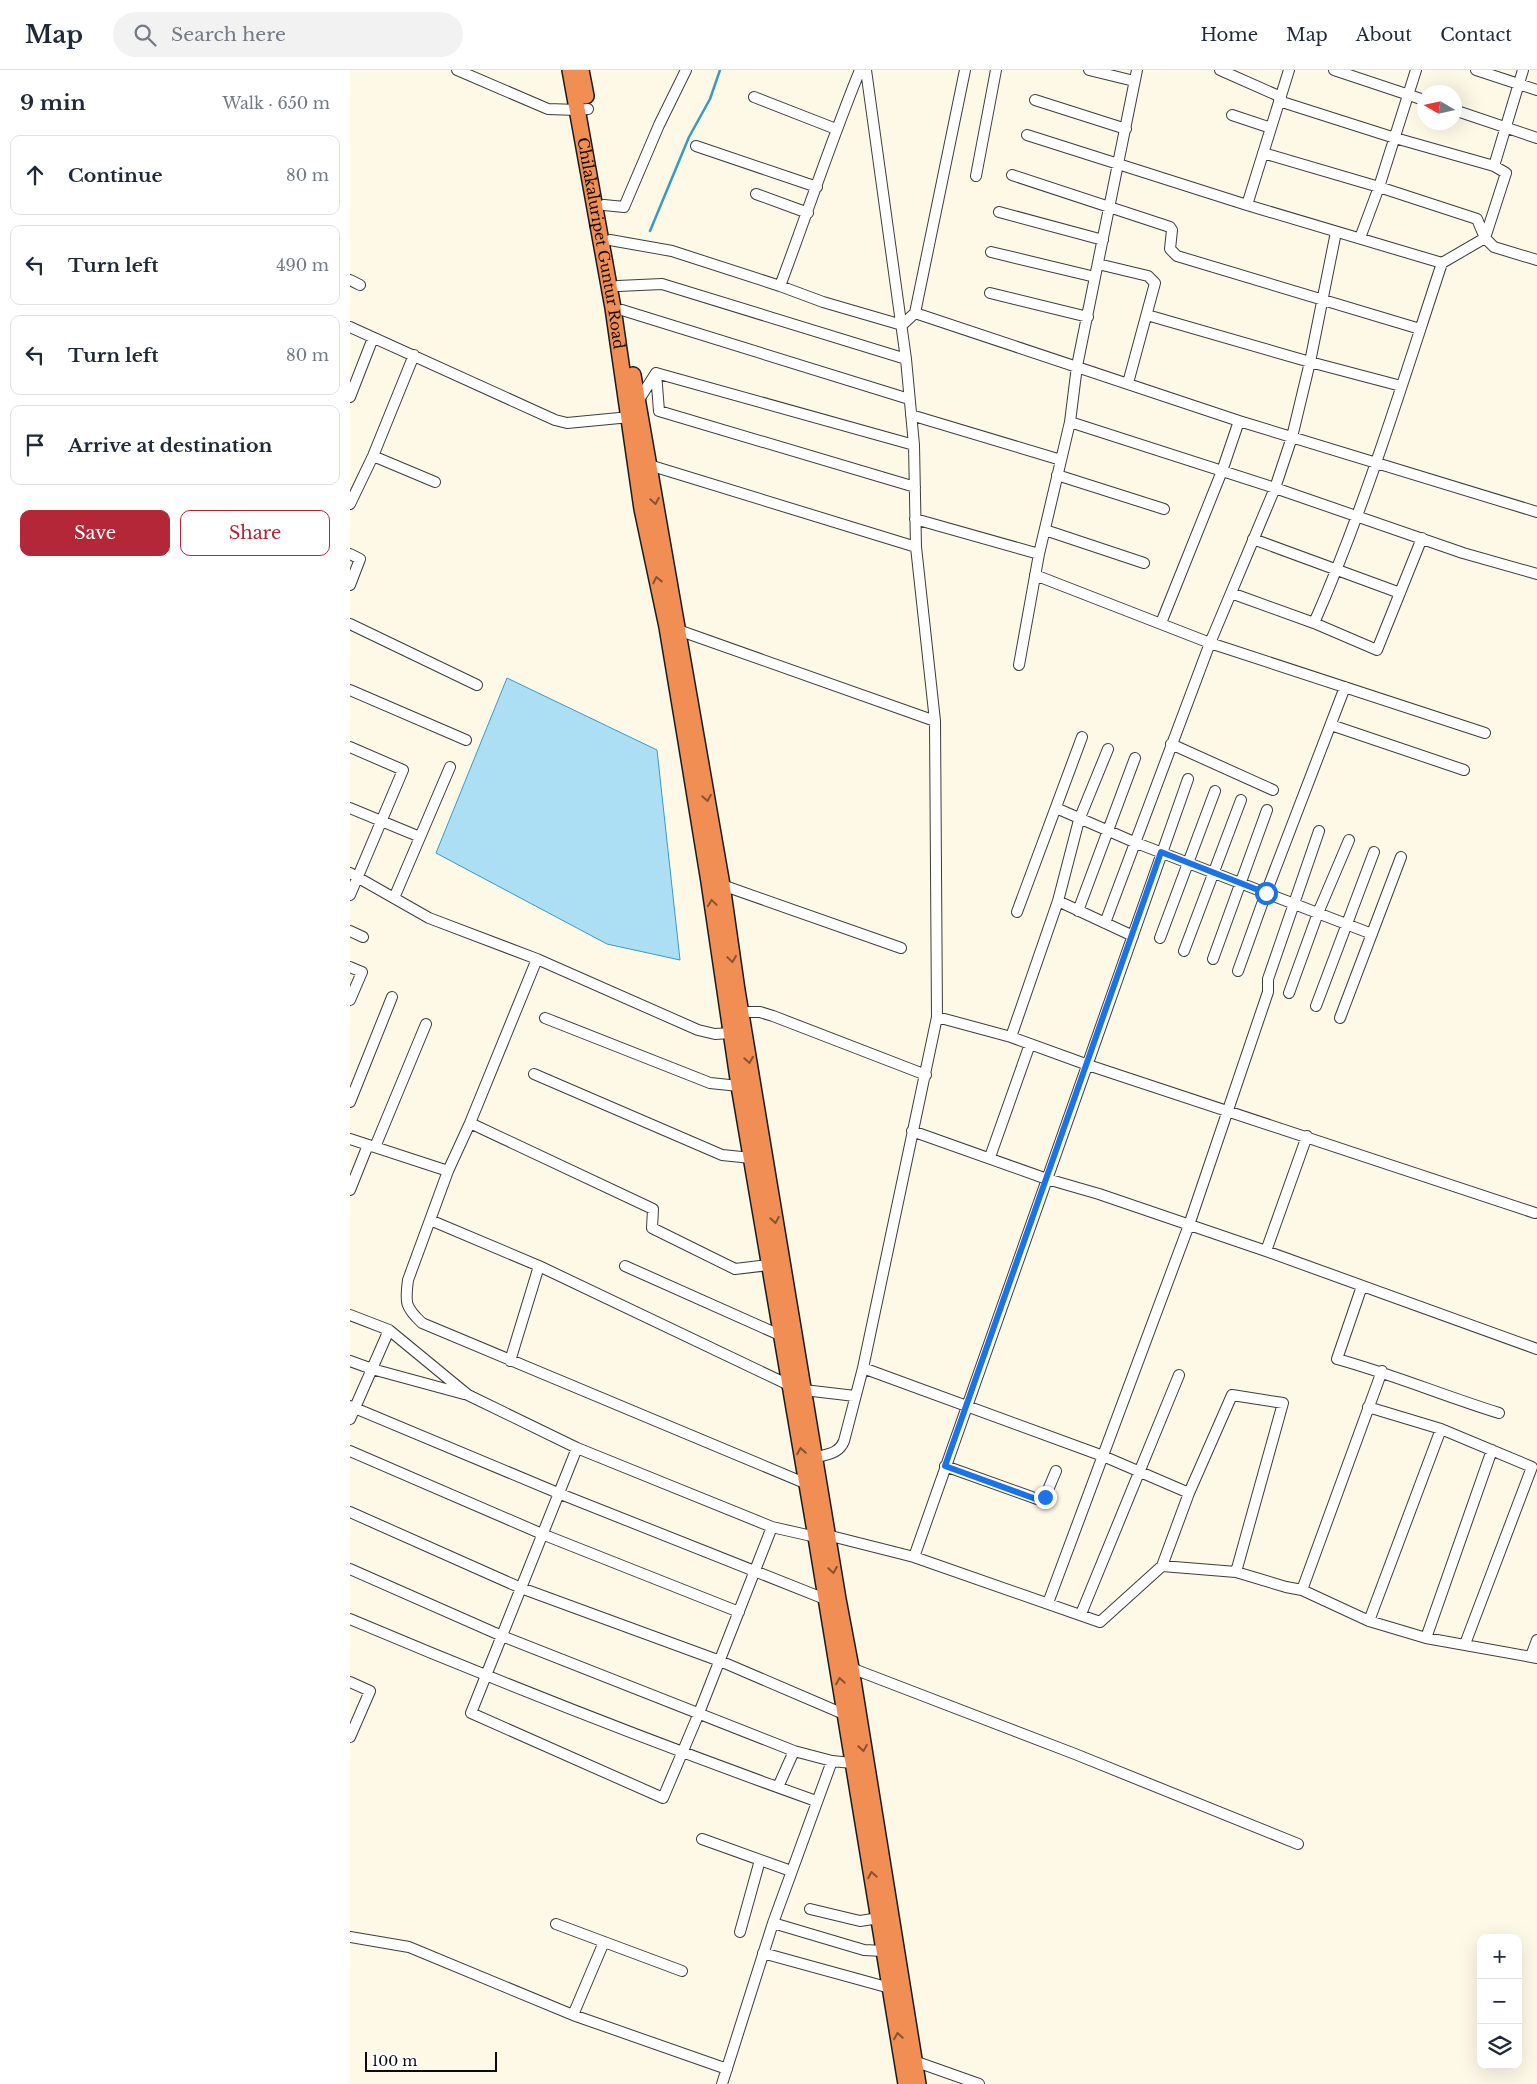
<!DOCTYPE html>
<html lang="en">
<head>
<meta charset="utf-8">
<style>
	:root { --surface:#fff; --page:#f2f2f3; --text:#1f2937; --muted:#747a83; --line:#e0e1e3; --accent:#b42739 }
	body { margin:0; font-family:"Libre Baskerville",serif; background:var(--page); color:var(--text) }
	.controls { position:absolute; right:15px; bottom:15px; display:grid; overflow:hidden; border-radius:10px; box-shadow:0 5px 20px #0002 }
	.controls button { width:45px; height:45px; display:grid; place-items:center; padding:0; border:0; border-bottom:1px solid var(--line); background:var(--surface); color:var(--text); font:25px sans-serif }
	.compass { position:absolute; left:1067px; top:15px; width:45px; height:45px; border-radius:50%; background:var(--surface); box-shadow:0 5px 20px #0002; rotate:279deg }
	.scale { position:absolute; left:15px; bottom:12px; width:132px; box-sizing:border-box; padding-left:5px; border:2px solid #0a0a0a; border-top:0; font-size:14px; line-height:18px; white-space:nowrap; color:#0a0a0a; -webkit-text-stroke:4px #fff; paint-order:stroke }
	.stop { position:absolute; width:15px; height:15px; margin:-11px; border:4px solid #1a73e8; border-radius:50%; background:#fff }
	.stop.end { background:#1a73e8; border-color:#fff; box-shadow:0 1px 5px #0008 }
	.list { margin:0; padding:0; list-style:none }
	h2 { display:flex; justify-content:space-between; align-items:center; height:65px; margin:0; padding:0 20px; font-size:21px }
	h2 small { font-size:16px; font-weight:400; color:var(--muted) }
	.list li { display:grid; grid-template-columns:32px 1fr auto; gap:15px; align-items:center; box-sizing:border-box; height:80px; margin:0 10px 10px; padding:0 10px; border:1px solid var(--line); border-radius:10px }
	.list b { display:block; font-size:19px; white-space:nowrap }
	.list em { font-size:16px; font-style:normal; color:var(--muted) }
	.actions { display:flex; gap:10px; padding:15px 20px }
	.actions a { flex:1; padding:11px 0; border:1px solid var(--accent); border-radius:10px; text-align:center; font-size:18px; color:var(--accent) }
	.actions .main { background:var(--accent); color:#fff }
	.icon { flex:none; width:28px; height:28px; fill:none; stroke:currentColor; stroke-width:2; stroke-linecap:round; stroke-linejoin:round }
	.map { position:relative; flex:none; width:1187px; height:2014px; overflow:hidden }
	header { display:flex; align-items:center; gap:30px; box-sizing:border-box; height:70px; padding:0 25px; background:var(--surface); border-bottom:1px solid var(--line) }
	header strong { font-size:24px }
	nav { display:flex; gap:28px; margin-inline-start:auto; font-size:18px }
	.search { width:350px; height:45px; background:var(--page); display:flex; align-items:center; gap:12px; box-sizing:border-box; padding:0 18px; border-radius:28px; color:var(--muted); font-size:19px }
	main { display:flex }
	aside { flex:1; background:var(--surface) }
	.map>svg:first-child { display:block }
	.water { fill:#addff4; stroke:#379ac9 }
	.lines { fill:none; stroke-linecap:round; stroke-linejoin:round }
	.stream { stroke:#379ac9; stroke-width:2.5 }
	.minor-casing { stroke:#3d3d3d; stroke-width:12 }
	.highway-casing { stroke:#1b1b1b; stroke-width:18 }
	.minor { stroke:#fff; stroke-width:10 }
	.highway { stroke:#f08e53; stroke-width:15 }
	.oneway { stroke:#885332 }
	.route { stroke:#1a73e8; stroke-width:6 }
	.labels { text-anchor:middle; stroke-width:5; stroke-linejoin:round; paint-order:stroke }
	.street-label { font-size:15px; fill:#0a0a0a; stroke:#fff }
</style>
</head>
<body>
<header>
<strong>Map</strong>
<div class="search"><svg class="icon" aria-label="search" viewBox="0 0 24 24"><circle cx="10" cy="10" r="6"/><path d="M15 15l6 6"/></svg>Search here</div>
<nav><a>Home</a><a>Map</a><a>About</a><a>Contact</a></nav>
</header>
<main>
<aside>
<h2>9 min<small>Walk · 650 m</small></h2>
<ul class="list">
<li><svg class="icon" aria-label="ahead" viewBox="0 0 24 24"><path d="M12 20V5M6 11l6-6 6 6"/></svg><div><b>Continue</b></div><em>80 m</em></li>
<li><svg class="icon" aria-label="left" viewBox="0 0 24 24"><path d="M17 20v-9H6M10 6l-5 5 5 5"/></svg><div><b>Turn left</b></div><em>490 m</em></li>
<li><svg class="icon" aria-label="left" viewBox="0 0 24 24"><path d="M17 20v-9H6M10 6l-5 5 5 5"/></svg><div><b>Turn left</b></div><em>80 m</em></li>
<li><svg class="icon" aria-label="arrive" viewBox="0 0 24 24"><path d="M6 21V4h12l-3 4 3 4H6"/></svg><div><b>Arrive at destination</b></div></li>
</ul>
<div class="actions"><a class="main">Save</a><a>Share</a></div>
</aside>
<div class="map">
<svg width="1187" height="2014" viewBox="0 0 1187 2014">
	<rect width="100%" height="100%" fill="#fef8e7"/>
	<path class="water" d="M157 608 307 680 330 890 257 874 86 783Z"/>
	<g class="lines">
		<path class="stream" d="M300 161 339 67 360 29 370 0"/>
		<defs>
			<path id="minor" d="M107 0 198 39 228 40 238 39
				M739 0 784 11
				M870 0 931 27
				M984 0 1074 30
				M1126 0 1187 20
				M404 27 486 59
				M685 30 776 59
				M929 31 1045 68 1144 96
				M1104 40 1187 68
				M882 45 921 58
				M677 65 897 135 1092 193
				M346 76 467 117
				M913 83 1029 117 1127 149 1135 168 1144 177 1187 190
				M662 105 820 157 822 160 820 179 827 186 1070 259
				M626 106 646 0
				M406 124 458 143
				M254 135 274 137 309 55 336 0
				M897 135 939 0
				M649 142 753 170
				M1010 168 1029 117 1066 0
				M260 170 322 181 430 216 473 232 552 255 565 243 615 0
				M641 182 745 207
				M748 194 798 206 805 213 778 313
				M0 210 10 215
				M268 216 312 214 556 289
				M430 216C457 144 481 71 510 0
				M640 223 738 247
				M272 240 559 329
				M565 243 889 351 1187 442
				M797 245 960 292 1051 316
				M0 257 205 350 217 353 280 347
				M306 303 309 341 565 417
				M0 327 23 268
				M288 331 306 303 564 375
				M561 345 711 390
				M720 352 925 418 1113 483 1187 504
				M23 386 85 412
				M299 395 566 477
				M707 405 814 439
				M0 434 23 386 64 285
				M565 449 689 484
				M695 460 794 493
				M903 469 1050 523
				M0 484 10 489 0 515
				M685 505 860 573 1135 663
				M881 523 964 553 1027 580 1072 468
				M811 553 872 401 889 351
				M964 553C1015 437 1052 314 1092 193L1135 168 1156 103 1144 96 1173 0
				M0 554 127 615
				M328 560 585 651
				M669 595 689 484 720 352 727 296 787 0
				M0 620 116 670
				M981 655 1114 700
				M821 674 923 720
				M0 677 53 700 0 825
				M0 738 70 767
				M706 738 784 772 1022 864
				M0 803 79 848 187 889 348 960 365 964 381 963
				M372 815 551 878
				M44 828 100 697
				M708 831 783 866
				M728 841 785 688
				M667 842 732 667
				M755 853 860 573 925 418 942 367 960 292 986 162
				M0 861 13 867
				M810 868 865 721
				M834 881 891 730
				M187 889 120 1053 98 1101 58 1210C55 1233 55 1237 72 1253L457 1414
				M863 889 917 740
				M0 897 12 902 0 930
				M888 901 916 823 995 617
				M939 923 968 843 999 770
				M966 936 1024 782
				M391 942H410L423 946 576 1005
				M587 947 661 967 738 995 1185 1143
				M195 948 360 1013 389 1016
				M990 948 1051 787
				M661 967 708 831 729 750 758 679
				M184 1004 372 1085 401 1088
				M0 1032 42 927
				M120 1053 303 1139 302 1158 385 1199 419 1195
				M562 1061 697 1109 749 1124 916 1181 1187 1279
				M0 1069 98 1101
				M25 1077 76 954
				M640 1087 680 974
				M0 1120 18 1075
				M80 1150 189 1196 441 1316
				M916 1181 957 1066
				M275 1196 432 1266
				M1012 1216 987 1289C1042 1304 1094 1326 1149 1343
				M0 1245 39 1260 118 1325 227 1378 422 1457 466 1467
				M0 1291 22 1299 114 1324
				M160 1291 189 1196
				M513 1298 753 1386 839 1423
				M454 1320 505 1326
				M0 1336 208 1423 475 1529
				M1018 1337 1091 1359 1182 1397 1115 1574
				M0 1349 39 1260
				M227 1378 121 1643 313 1728 349 1643 422 1457
				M0 1381 192 1464 389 1542
				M464 1388C477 1384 489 1384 494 1371L513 1298 587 947 585 651 566 477 564 375 556 289 516 0
				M595 1396 690 1430 695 1427 706 1401
				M0 1442 171 1518 370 1591 496 1645
				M477 1465 564 1487 750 1552 812 1496 886 1502 936 1517 952 1520 1019 1551 1076 1568 1187 1588
				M564 1487 838 709
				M812 1496 839 1423 882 1325 933 1333 886 1502
				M0 1499 152 1566 444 1681 482 1691 502 1693
				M952 1520 1032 1301
				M698 1533 839 1155 918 922V909L969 761
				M731 1544 829 1305
				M0 1549C154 1614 309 1675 466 1731
				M1019 1551 1091 1359
				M1076 1568 1142 1380
				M1181 1586 1187 1570
				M501 1598 725 1684 948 1774
				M0 1612 20 1621 0 1667
				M428 1717 444 1681
				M352 1769 441 1801
				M460 1839 510 1851 529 1848
				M423 1853 514 1880 534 1881
				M206 1854 332 1901
				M390 1862 410 1790
				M0 1867 59 1877 223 1945 377 1999
				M413 1883 540 1918
				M223 1945 254 1872
				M564 1991 629 2014
				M372 2014 423 1853 482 1691"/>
			<g id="highway">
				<path id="s1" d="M220 0 263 238 292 439 317 557 336 671 359 812 389 1016 466 1467 556 2014"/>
				<path d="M231 0 236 26"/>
				<path d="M283 305 372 815 387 920 488 1529 501 1598 568 2014"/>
			</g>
		</defs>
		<use href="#minor" class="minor-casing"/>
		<use href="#highway" class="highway-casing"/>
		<use href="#minor" class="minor"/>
		<use href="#highway" class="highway"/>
	</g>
	<defs><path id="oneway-chevron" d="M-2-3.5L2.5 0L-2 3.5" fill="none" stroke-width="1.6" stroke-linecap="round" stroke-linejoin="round" transform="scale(1.25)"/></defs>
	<g class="oneway">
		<use href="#oneway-chevron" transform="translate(305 431) rotate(80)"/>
		<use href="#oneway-chevron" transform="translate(307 510) rotate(-102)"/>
		<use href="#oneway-chevron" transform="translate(357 728) rotate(80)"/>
		<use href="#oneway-chevron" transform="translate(362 833) rotate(-98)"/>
		<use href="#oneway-chevron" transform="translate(382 889) rotate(82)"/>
		<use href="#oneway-chevron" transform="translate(399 990) rotate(81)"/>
		<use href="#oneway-chevron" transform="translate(425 1150) rotate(81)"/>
		<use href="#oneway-chevron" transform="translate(451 1381) rotate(-99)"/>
		<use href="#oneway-chevron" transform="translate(483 1500) rotate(81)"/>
		<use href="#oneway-chevron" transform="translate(490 1611) rotate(-99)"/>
		<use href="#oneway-chevron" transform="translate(513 1678) rotate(81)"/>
		<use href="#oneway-chevron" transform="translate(522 1805) rotate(-100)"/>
		<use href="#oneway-chevron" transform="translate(548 1966) rotate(-99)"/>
	</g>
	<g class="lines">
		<path class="route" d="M695 1427 690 1430 686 1429 595 1396 811 782 916 823"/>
	</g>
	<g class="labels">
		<g class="street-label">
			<text dy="5" stroke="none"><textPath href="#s1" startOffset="176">Chilakaluripet Guntur Road</textPath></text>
		</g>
	</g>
</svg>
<div class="controls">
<button>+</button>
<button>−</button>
<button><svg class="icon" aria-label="layers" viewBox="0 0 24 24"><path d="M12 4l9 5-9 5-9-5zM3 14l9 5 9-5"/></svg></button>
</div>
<svg class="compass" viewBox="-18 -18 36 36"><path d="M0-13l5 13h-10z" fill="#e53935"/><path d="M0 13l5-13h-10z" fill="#747a83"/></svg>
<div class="scale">100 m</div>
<div class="stop" style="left:916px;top:823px"></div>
<div class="stop end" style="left:695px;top:1427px"></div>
</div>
</main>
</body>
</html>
